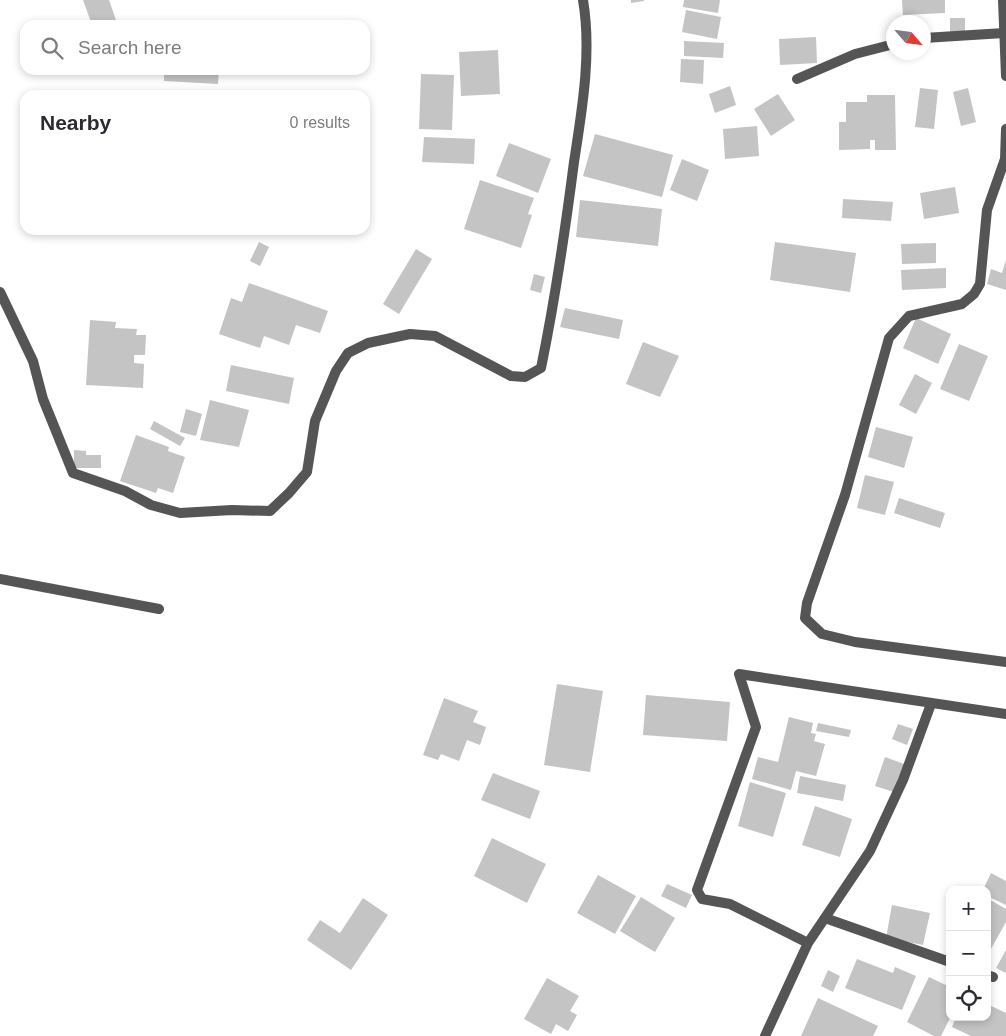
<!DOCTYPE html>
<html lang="en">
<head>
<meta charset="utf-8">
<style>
	:root { --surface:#fff; --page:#f7f7f7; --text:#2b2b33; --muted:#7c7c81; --line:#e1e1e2 }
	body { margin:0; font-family:Arial,sans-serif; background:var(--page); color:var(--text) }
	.controls { position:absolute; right:15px; bottom:15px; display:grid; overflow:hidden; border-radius:10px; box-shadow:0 2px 8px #0003 }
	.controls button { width:45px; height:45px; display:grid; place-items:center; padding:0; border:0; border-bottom:1px solid var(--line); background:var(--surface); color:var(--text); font:25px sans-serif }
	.compass { position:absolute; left:886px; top:15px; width:45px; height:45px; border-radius:50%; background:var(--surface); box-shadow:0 2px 8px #0003; rotate:118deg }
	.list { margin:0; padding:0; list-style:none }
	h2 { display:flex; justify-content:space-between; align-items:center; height:65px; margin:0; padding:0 20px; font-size:21px }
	h2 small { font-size:16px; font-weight:400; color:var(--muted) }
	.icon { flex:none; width:28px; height:28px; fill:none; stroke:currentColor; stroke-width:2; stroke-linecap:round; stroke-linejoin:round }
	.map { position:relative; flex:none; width:1006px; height:1036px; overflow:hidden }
	.search { position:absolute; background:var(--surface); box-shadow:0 2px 8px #0003; left:20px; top:20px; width:350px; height:55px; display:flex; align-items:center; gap:12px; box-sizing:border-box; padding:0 18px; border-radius:15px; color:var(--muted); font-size:19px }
	.panel { position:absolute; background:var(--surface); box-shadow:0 2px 8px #0003; left:20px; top:90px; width:350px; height:145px; border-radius:15px }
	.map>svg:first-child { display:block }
	.building { fill:#c4c4c4 }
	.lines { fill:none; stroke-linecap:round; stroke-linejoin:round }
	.service { stroke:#555; stroke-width:10 }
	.minor { stroke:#555; stroke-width:10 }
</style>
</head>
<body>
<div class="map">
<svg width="1006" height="1036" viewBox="0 0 1006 1036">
	<rect width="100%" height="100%" fill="#fff"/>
	<path class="building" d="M83 0H109L117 23 92 25Z
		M631 0H644V1L631 3Z
		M684 0H720L718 13 683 7Z
		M902 0H945V13L903 15Z
		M686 10 721 17 717 39 682 32Z
		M950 18H965V33H950Z
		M816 37 817 63 780 65 779 39Z
		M684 41 724 43 723 58 684 56Z
		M498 50 500 94 461 96 459 52Z
		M681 59 704 60 703 84 680 82Z
		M164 70H219L218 84 164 81Z
		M421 74 454 75 452 130 419 129Z
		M730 86 736 105 715 113 709 94Z
		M920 88 938 90 934 129 915 127Z
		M968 88 976 122 961 126 953 92Z
		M778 94 795 120 771 136 754 109Z
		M867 95H895L896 150H875V140H870V149L839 150V122H846V102H867Z
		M757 126 759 156 725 159 723 129Z
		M595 134 673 155 662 197 583 176Z
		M424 137 475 139 474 164 422 162Z
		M509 143 551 159 538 193 496 176Z
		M682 159 709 170 697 201 670 190Z
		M480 180 534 198 528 214 532 215 521 248 464 229Z
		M955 187 959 213 924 219 920 193Z
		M843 199 893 202 891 221 842 218Z
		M580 200 662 209 658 246 576 237Z
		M259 242 269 247 260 266 250 261Z
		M775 242 856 253 850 292 770 280Z
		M936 243V263L902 264 901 244Z
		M416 249 432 259 399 314 383 304Z
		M1006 260V290L987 284 991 269 1002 273Z
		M946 268V288L902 290 901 270Z
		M534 274 545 277 541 293 530 290Z
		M249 283 328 311 320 333 296 325 289 345 264 336 260 348 219 334 231 298 242 302Z
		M565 308 623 320 619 339 560 327Z
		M916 318 951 334 938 364 903 348Z
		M90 320 116 322 115 328 137 329 136 335H146L145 355H134V363L144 364 143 388 86 385Z
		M643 342 679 356 660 397 626 384Z
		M959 344 988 356 969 401 940 389Z
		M231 365 294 378 289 404 226 391Z
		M915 374 932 383 916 414 899 405Z
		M210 400 249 410 239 447 200 440Z
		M186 409 202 414 196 436 180 432Z
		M154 421 185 438 180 446 150 429Z
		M876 427 913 437 904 468 868 457Z
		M136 435 169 447 168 451 185 457 173 493 158 488 156 493 120 481Z
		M74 450 86 451V455H101V468H74Z
		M865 475 894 482 885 515 857 508Z
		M899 498 945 513 940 528 894 513Z
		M557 684 603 691 590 772 544 765Z
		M646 695 730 702 727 741 643 735Z
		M444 698 478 711 473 722 486 727 480 745 467 740 459 761 441 754 438 760 423 755Z
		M789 717 813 723 811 733 816 734 814 741 825 744 816 776 796 771 791 790 752 779 758 757 778 762Z
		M818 723 851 730 849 737 816 731Z
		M898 724 913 729 907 745 892 739Z
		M885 757 907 765 897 793 875 786Z
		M493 773 540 791 530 819 481 800Z
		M800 776 846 785 843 801 797 793Z
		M750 782 786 793 773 837 738 826Z
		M815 806 852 819 840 857 802 845Z
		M492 838 546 864 527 903 474 876Z
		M991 873 1006 881V905L987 896V890H983Z
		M598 875 636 896 615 934 577 913Z
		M667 884 692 895 686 908 661 896Z
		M641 897 675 918 655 952 620 931Z
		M363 898 388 915 351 970 307 940 320 920 340 933Z
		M987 898 1006 909V922L987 956Z
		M892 905 930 913 923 945 886 938Z
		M1006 950V973L996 968Z
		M857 959 893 973 895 967 916 976 902 1010 845 988Z
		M828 970 840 976 833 992 821 986Z
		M929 977 950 987V1018L941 1036H934L907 1022Z
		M547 978 579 996 570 1011 577 1015 568 1031 556 1024 551 1034 524 1019Z
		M818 998 878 1026 873 1036H801Z
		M987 1004 1006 1013V1036H971L952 1027 956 1017H987Z"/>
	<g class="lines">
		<path class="service" d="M924 38 1004 33
			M797 79 855 54 894 44"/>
		<path class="minor" d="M1003 0 1006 76
			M1006 129 1005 159 987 210 980 284 974 294 962 304 909 316 889 338 845 495 807 603 805 618 822 634 855 642 1006 662
			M0 292 33 361 43 399 73 473 125 491 151 505 180 513 232 510 270 511 289 493 307 472 315 421 336 371 348 353 368 343 410 334 435 336 511 376 525 377 541 368C555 300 565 232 574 162 582 110 592 53 583 0
			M0 579 159 609
			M825 918 950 962
			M808 943 730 904 702 899 697 890 756 727 739 674 1006 714
			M987 975 993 977
			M765 1036 808 943 870 851 903 780 931 704"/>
	</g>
</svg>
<div class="controls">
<button>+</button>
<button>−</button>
<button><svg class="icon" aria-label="locate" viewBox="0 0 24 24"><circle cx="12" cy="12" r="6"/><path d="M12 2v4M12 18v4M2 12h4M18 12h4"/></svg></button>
</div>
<svg class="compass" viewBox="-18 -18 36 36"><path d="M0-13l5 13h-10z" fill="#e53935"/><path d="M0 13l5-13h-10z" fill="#7c7c81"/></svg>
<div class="search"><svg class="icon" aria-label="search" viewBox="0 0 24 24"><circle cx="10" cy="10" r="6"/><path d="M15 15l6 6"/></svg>Search here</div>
<section class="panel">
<h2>Nearby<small>0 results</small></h2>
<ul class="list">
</ul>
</section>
</div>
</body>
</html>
